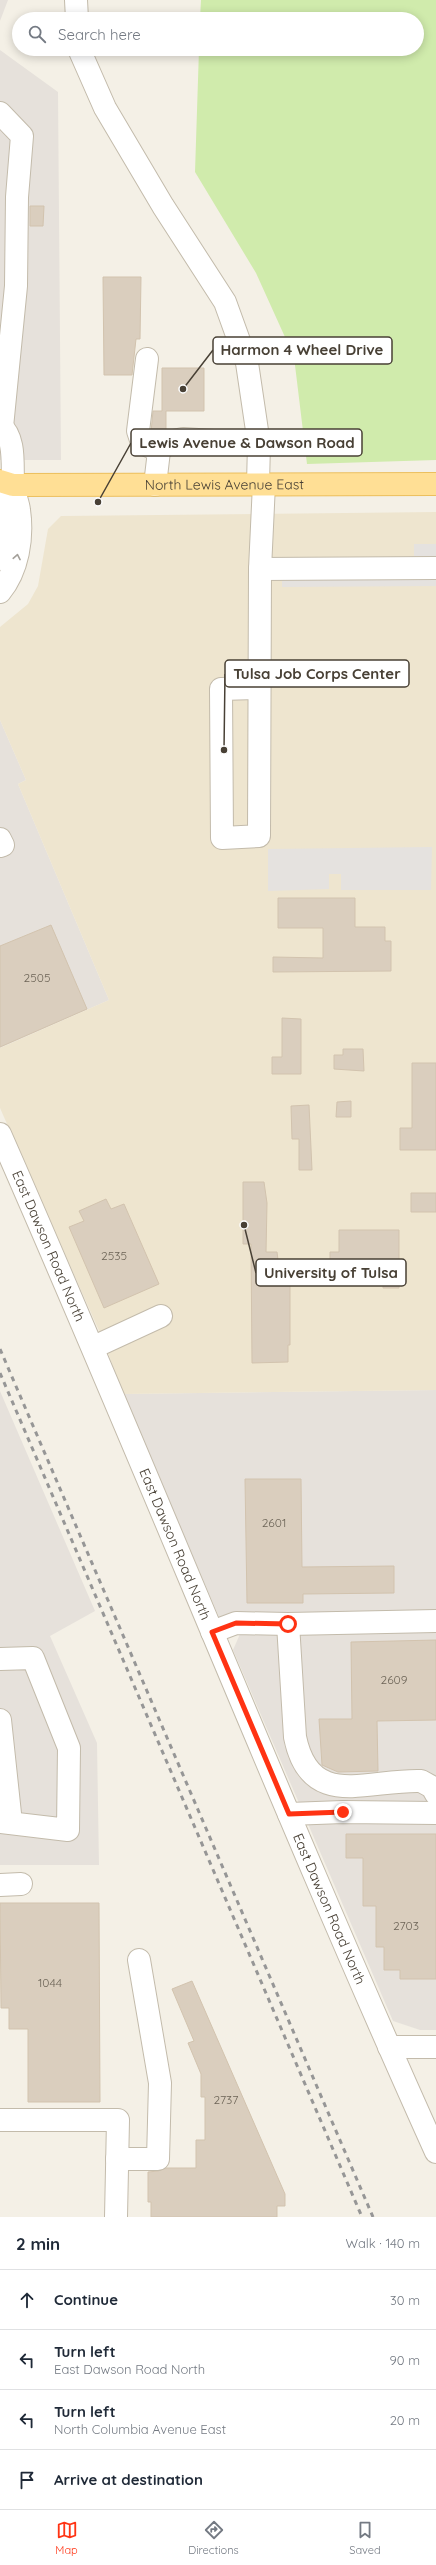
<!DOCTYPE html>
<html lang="en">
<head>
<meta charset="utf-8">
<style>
	:root { --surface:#fff; --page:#f2f2f3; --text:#1f2937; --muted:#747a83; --line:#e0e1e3; --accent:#ff3313 }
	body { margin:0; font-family:Quicksand,sans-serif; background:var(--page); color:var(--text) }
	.stop { position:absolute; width:12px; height:12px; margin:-9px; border:3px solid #ff3313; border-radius:50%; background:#fff }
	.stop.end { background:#ff3313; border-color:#fff; box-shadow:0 1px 4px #0008 }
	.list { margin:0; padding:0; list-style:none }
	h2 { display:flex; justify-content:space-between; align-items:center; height:52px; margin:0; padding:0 16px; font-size:17px }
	h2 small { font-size:13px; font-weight:400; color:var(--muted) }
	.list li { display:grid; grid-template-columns:26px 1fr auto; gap:12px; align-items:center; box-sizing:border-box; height:60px; padding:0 16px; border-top:1px solid var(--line) }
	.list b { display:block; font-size:15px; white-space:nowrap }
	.list p { margin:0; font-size:13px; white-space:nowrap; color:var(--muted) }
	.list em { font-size:13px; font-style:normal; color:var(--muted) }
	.icon { flex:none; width:22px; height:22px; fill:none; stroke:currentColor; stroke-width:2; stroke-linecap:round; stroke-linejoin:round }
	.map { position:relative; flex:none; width:436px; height:2217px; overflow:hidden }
	.search { position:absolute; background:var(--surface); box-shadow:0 2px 10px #0003; left:12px; right:12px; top:12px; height:44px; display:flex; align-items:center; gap:10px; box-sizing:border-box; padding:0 14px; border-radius:22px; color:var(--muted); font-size:15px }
	.sheet { height:292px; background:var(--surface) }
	nav { display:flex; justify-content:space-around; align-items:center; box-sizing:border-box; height:56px; border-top:1px solid var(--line); background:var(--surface); font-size:11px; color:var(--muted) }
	nav a { display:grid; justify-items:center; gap:2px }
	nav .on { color:var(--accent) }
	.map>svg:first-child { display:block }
	.industrial { fill:#e6e1db }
	.education { fill:#eee5cf }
	.green { fill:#d0ebac }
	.parking { fill:#e5e2df }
	.building { fill:#dacebe; stroke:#d2c3ae }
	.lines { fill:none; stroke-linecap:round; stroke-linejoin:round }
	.minor-casing { stroke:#c3bbab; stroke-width:24 }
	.major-casing { stroke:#ecbf5d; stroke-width:24 }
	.minor { stroke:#fff; stroke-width:22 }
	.major { stroke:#ffdf95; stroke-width:22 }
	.rail { stroke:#969696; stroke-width:3; stroke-dasharray:5 5; stroke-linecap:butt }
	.oneway { stroke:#a4a09a }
	.route { stroke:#ff3313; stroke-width:5 }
	.labels { text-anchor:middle; stroke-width:3; stroke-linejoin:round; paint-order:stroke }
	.number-label { font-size:12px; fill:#6c6457 }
	.street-label { font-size:14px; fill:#484035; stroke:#fff }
	.leader { fill:none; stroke:#484035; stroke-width:1.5 }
	.callout-dot { fill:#484035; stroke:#fff; stroke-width:1.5 }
	.callout { fill:#fff; stroke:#484035; stroke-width:1.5 }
	.callout-label { font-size:15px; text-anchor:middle; font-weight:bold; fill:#484035 }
</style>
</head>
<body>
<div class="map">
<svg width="436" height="2217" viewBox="0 0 436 2217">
	<rect width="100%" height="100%" fill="#f4f0e6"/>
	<path class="industrial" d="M0 0H8L0 21Z
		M0 50 58 92 61 460H0Z
		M0 720 26 780 18 784 109 1000 0 1048Z
		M436 1390V2030H420L393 2021 233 1650 240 1634 233 1612 219 1617 123 1394Z
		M0 1391 95 1611 50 1636 97 1743 99 1865H0Z"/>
	<path class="education" d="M436 512V1390L123 1394 104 1342 0 1108V1048L109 1000 18 784 26 780 0 720V627L28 604 38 586 48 529 61 516Z"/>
	<path class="green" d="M201 0H436V460L307 464 294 357 256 273 195 172 199 49H417V19H200Z"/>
	<path class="parking" d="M414 544H436V556H414Z
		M436 575V586L282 587V576Z
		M432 847 431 890H341V874H329V889L268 891V849Z"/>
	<path class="building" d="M30 206H44L43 226H30Z
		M103 277H141L140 339H136L132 375H104Z
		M162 368H204V411H166V430L151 432 153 411H162Z
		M278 898H355V927H385V941H391V971L273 972V957L323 958V928H278Z
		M51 925 87 1009 0 1047V946Z
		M282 1018 301 1019V1074H272V1057H282Z
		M343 1049H363L364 1071 334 1069V1055H343Z
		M412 1063H436V1150H400V1128H412Z
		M351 1101V1117H336L337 1102Z
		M309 1105 312 1170H299V1139H292L291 1106Z
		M243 1182H264L267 1203 266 1252H277L278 1260H290V1345H288V1362L252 1363 251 1244H243Z
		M411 1193H436V1212H411Z
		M106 1199 111 1209 124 1204 159 1284 104 1308 69 1227 84 1221 79 1211Z
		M339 1230H399V1288H383V1278H380V1273H330V1252H339Z
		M245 1479H301L302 1567 394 1566V1593L303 1594V1603H247Z
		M436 1640V1720L377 1721 378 1771 338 1772 322 1765 319 1719H352L351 1642Z
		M346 1834H436V1979H400V1970H384V1947H376V1906H363V1858H346Z
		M0 1903H99L100 2102H28V2029H9V2008H1Z
		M192 1981 285 2194V2206H277V2217H151V2202H148V2172L158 2171 166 2168H196V2140H205V2097H201V2074L188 2043 194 2041 172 1989Z"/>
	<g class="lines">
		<defs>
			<g id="minor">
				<path d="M76 0 77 19"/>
				<path d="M79 49 105 108 163 206 225 302 247 363 259 444 258 484"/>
				<path d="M0 113 22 136 17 197 16 286 2 427"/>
				<path d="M147 359 138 431 142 443 159 451"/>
				<path d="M0 425C16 438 12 465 13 483 13 492 18 501 19 510 23 538 18 570 0 592"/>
				<path d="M264 484 260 569 436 568"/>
				<path d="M155 485 159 451 169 442 183 439 259 444"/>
				<path d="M0 559 3 545 2 515 13 485"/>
				<path d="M259 688 221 689 222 838 259 836 260 569"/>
				<path d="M0 839 3 845 0 846"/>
				<path id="s1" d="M0 1134C149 1472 284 1815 436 2152"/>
				<path d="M94 1347 161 1316"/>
				<path d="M288 1624 295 1737C310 1811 367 1779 421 1781L432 1787 436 1794"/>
				<path d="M212 1632 236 1623 288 1624 436 1621"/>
				<path d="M0 1659 33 1658 69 1748 68 1830 0 1822"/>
				<path d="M0 1720 11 1823"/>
				<path d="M289 1814 343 1812 436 1813"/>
				<path d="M0 1885 21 1884"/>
				<path d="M389 2047H436"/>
				<path d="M0 2120H118L116 2217"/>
				<path d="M117 2159H158L160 2083 139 1960"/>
			</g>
			<g id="major">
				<path id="s2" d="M0 481 13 485 436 484"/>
			</g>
		</defs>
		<use href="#minor" class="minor-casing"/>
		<use href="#major" class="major-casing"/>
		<use href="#minor" class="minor"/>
		<use href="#major" class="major"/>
		<path class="rail" d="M0 1349 373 2217
			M0 1373 362 2217"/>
	</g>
	<defs><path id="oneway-chevron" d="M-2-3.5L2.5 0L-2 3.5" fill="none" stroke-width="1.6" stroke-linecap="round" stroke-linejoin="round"/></defs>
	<use class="oneway" href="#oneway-chevron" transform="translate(17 557) rotate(-79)"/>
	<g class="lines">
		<path class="route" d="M288 1624 236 1623 212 1632 289 1814 343 1812"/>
	</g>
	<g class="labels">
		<g class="number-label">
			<text x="37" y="982">2505</text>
			<text x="114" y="1260">2535</text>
			<text x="274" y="1527">2601</text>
			<text x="394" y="1684">2609</text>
			<text x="406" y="1930">2703</text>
			<text x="50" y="1987">1044</text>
			<text x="226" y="2104">2737</text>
		</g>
		<g class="street-label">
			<text dy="5" stroke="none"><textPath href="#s2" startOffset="225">North Lewis Avenue East</textPath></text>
			<text dy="5" stroke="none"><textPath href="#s1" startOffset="122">East Dawson Road North</textPath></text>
			<text dy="5" stroke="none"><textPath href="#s1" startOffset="446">East Dawson Road North</textPath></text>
			<text dy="5" stroke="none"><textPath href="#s1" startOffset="842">East Dawson Road North</textPath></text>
		</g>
	</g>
	<path class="leader" d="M183 389L213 350M98 502L131 443M224 750L225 674M244 1225L256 1273"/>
	<g class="callout-dot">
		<circle cx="183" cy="389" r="4"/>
		<circle cx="98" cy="502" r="4"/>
		<circle cx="224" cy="750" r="4"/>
		<circle cx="244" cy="1225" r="4"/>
	</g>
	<g class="callout">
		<rect x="213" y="337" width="179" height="27" rx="4"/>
		<rect x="131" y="429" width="231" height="27" rx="4"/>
		<rect x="225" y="660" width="184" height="27" rx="4"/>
		<rect x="256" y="1259" width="150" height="27" rx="4"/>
	</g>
	<g class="callout-label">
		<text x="302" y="355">Harmon 4 Wheel Drive</text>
		<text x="247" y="448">Lewis Avenue &amp; Dawson Road</text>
		<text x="317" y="679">Tulsa Job Corps Center</text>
		<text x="331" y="1278">University of Tulsa</text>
	</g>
</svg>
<div class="stop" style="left:288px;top:1624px"></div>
<div class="stop end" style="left:343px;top:1812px"></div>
<div class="search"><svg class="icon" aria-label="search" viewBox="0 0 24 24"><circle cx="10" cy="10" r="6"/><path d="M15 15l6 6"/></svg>Search here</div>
</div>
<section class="sheet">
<h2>2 min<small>Walk · 140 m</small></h2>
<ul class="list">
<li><svg class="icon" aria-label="ahead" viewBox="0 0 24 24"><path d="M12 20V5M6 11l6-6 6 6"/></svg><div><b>Continue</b></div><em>30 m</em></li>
<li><svg class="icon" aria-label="left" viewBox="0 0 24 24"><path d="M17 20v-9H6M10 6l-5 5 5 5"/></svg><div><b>Turn left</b><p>East Dawson Road North</p></div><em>90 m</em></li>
<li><svg class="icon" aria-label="left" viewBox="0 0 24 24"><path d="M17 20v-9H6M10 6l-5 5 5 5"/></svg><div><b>Turn left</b><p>North Columbia Avenue East</p></div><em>20 m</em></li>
<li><svg class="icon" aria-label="arrive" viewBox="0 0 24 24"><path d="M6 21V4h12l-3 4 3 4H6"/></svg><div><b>Arrive at destination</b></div></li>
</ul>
</section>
<nav>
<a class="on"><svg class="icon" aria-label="map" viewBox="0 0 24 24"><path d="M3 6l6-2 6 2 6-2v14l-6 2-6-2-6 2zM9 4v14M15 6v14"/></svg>Map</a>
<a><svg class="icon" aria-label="directions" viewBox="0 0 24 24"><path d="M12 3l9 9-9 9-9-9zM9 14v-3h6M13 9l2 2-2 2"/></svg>Directions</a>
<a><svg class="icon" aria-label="saved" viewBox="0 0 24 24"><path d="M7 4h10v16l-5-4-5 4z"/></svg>Saved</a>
</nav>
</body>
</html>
